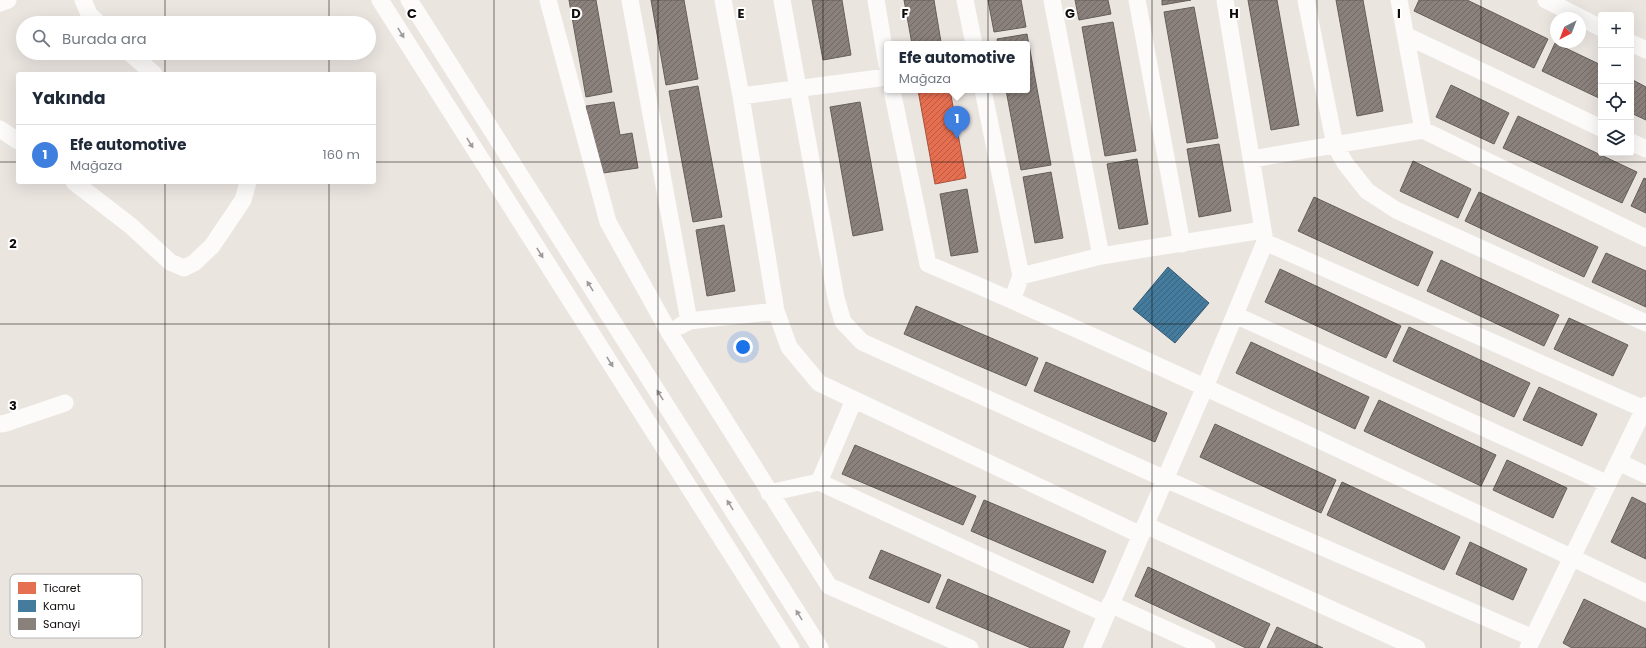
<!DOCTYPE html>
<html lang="tr">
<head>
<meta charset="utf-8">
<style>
	:root { --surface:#fff; --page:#f2f2f3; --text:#1f2937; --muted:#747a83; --line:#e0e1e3; --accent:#5d5855 }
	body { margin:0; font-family:Poppins,sans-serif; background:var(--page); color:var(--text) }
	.controls { position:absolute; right:12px; top:12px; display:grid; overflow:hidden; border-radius:4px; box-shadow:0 4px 16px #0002 }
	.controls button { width:36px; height:36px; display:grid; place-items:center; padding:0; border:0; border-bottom:1px solid var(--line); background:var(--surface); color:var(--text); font:20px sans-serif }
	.compass { position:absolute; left:1550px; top:12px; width:36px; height:36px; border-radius:50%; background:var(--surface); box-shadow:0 4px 16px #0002; rotate:222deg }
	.you { position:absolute; left:743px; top:347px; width:14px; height:14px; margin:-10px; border:3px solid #fff; border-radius:50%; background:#1a73e8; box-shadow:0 0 0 6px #1a73e833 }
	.badge { display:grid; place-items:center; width:26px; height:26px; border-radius:50%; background:var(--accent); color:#fff; font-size:13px; font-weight:700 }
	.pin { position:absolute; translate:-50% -33px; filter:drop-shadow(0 1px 2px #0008) }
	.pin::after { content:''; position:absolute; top:21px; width:14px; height:12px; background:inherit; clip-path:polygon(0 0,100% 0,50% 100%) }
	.popup { position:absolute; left:884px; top:41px; width:146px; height:52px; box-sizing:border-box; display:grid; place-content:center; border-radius:4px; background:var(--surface); filter:drop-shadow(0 1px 3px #0005); font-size:13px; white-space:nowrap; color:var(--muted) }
	.popup b { font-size:15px; color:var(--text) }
	.popup::after { content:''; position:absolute; left:50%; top:100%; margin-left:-8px; border:8px solid transparent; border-top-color:var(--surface) }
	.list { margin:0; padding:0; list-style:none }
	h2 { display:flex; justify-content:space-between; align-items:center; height:52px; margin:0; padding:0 16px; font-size:17px }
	h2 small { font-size:13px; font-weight:400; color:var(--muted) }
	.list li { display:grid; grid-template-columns:26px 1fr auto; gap:12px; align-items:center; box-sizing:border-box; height:60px; padding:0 16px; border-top:1px solid var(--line) }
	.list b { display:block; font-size:15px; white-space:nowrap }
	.list p { margin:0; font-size:13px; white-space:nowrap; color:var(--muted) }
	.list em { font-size:13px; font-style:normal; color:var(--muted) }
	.icon { flex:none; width:22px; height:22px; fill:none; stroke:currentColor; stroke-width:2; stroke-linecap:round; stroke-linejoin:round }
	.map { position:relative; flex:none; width:1646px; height:648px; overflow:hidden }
	.search { position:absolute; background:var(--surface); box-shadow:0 4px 16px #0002; left:16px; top:16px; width:360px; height:44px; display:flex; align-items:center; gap:10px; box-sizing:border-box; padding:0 14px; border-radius:22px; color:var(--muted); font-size:15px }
	.panel { position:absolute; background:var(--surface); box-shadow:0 4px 16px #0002; left:16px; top:72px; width:360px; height:112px; border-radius:4px }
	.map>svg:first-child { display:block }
	.shops { fill:url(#shops-hatch); stroke:#a6513c }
	.public { fill:url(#public-hatch); stroke:#355a71 }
	.industry { fill:url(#industry-hatch); stroke:#655e5a }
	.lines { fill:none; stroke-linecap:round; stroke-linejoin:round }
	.minor { stroke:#fcfbfa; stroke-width:17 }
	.oneway { fill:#9e9b9a }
	.grid { fill:none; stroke:#100c0a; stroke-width:1; stroke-opacity:0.55 }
	.key { fill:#fff; stroke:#b7b6b6; stroke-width:1 }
	.key-label { font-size:11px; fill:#100c0a }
	.grid-label { font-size:13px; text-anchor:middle; font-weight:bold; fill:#100c0a; stroke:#fff; stroke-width:4; stroke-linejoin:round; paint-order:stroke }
</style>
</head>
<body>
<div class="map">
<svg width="1646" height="648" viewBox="0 0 1646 648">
	<defs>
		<pattern id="shops-hatch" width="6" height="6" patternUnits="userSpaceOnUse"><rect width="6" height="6" fill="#e76f51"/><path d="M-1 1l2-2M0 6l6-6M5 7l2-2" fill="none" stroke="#ba5a41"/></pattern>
		<pattern id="public-hatch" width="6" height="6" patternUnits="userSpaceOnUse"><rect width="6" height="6" fill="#457b9d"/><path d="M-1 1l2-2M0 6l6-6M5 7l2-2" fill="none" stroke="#38637e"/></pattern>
		<pattern id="industry-hatch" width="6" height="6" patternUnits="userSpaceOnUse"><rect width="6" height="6" fill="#8a817c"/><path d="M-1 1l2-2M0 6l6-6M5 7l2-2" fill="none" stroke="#6f6864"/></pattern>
	</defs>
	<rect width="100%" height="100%" fill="#ebe5e0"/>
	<path class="shops" d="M918 90H950L966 178 935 184Z"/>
	<path class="public" d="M1168 267 1209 303 1175 343 1133 309Z"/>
	<path class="industry" d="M569 0H596L612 92 586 97Z
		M651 0H684L698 79 666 85Z
		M812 0H842L851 55 823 60Z
		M904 0H934L941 42 927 44H912Z
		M988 0H1021L1026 27 994 32Z
		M1075 0H1108L1111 14 1079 20Z
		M1162 0H1191L1162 5Z
		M1248 0H1277L1299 125 1271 130Z
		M1336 0H1363L1383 111 1357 116Z
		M1419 0H1467L1548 39 1534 68 1414 11Z
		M1194 7 1218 138 1187 143 1164 12Z
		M1113 22 1136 151 1105 156 1082 27Z
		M1027 34 1051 165 1021 170 1006 90H1027V44H998L997 39Z
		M1555 43 1601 65V99L1542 71Z
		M1631 79 1646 87V120L1631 113Z
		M1451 85 1509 113 1494 144 1436 117Z
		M698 86 722 217 693 222 669 91Z
		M614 102 620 135 632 133 638 168 596 174 586 106Z
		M860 102 883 230 853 236 830 107Z
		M1518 116 1637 172 1622 203 1503 148Z
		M1219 144 1231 211 1199 217 1187 149Z
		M1137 159 1148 224 1119 229 1107 164Z
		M1413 161 1471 189 1458 218 1400 191Z
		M1051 172 1063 238 1035 243 1023 177Z
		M1644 178 1646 179V213L1631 206Z
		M967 189 978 252 951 256 940 194Z
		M1479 192 1598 247 1584 277 1465 221Z
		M1314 197 1433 252 1418 286 1298 231Z
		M724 225 735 291 707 296 696 230Z
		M1606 253 1646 271V307L1592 282Z
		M1441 260 1559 315 1544 346 1427 291Z
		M1280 269 1401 326 1386 358 1265 302Z
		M916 306 1038 358 1026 386 904 334Z
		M1569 318 1628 345 1613 376 1554 349Z
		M1409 327 1530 383 1514 417 1393 361Z
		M1251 342 1369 397 1355 429 1236 373Z
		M1046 362 1167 413 1155 442 1034 391Z
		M1539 387 1597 414 1582 446 1523 420Z
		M1379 400 1496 455 1481 486 1364 431Z
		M1215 424 1336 480 1321 513 1200 457Z
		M855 445 976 496 963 525 842 474Z
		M1507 460 1567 488 1553 518 1493 490Z
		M1342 482 1460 537 1444 570 1327 515Z
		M1632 497 1646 504V559L1611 542Z
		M984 500 1106 551 1093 583 971 531Z
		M1470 542 1527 569 1513 600 1456 574Z
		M881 550 941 575 929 603 869 578Z
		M1148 567 1270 624 1259 648H1246L1135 596Z
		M948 579 1070 631 1063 648H1031L936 608Z
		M1584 599 1646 629V648H1572L1563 643Z
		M1277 627 1323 648H1267Z"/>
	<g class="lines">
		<path class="minor" d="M83 0 89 14 98 23
			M380 0 791 648
			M409 0 820 648
			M548 0 608 222 669 332 829 586 970 648
			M630 0 689 321
			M723 0 741 96 776 311 789 347 819 383 1141 535
			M782 0 836 298 843 322 862 342 1165 479 1533 638
			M876 0 887 65
			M965 0 974 44
			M1052 0 1101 256
			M1137 0 1182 244
			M1306 0 1335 145 1345 163 1367 191 1396 210 1646 323
			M1546 0 1601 28
			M0 3 8 0
			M1407 36 1601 128
			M1631 43 1646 50
			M130 53 154 74
			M892 90 928 264C1058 319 1187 379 1315 438 1426 490 1537 540 1646 593
			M983 90 1021 276
			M741 96 887 77
			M0 129 18 141
			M1423 130 1646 238
			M1631 142 1646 149
			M1252 159 1423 130 1399 0
			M74 182 131 226 170 262 184 268 194 263 212 246 243 200 248 182
			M1265 242 1644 409
			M1012 300 1021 276 1101 256 1263 230
			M1235 315 1608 484
			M680 326 689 321 776 311
			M0 424 6 423 65 403
			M1619 462 1646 475
			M819 482 854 400
			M769 493 819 482 1106 614
			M1145 525 1417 648
			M1110 604 1207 648
			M1092 648 1205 387 1265 242 1225 0
			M1528 648 1646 405"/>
	</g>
	<defs><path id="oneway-solid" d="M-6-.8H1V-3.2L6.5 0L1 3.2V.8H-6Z"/></defs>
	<g class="oneway">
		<use href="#oneway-solid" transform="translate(401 33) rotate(58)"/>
		<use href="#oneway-solid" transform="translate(470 143) rotate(58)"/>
		<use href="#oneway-solid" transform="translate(540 253) rotate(58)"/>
		<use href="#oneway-solid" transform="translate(590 286) rotate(-122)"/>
		<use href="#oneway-solid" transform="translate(610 362) rotate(58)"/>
		<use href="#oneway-solid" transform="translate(660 395) rotate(-122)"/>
		<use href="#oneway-solid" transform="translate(730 505) rotate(-122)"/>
		<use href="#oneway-solid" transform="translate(799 615) rotate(-122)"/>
	</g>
	<path class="grid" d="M165 0V23M329 0V23M494 0V648M658 0V648M823 0V648M988 0V648M1152 0V648M1317 0V648M1481 0V648M165 53V74M329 53V74M0 162H18M374 162H1646M165 182V648M329 182V648M0 324H1646M0 486H1646"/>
	<rect x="10" y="574" width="132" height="64" rx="6" class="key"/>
	<rect x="18" y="582" width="18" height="12" fill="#e76f51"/>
	<rect x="18" y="600" width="18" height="12" fill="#457b9d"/>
	<rect x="18" y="618" width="18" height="12" fill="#8a817c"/>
	<g class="key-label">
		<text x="43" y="592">Ticaret</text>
		<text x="43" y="610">Kamu</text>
		<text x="43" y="628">Sanayi</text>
	</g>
	<g class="grid-label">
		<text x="412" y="18">C</text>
		<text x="576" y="18">D</text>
		<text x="741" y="18">E</text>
		<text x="905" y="18">F</text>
		<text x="1070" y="18">G</text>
		<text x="1234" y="18">H</text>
		<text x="1399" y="18">I</text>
		<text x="13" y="248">2</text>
		<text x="13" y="410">3</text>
	</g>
</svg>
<div class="controls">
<button>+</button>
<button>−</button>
<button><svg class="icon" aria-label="locate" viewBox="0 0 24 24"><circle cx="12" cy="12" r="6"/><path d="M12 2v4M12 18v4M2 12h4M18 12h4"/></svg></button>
<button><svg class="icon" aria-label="layers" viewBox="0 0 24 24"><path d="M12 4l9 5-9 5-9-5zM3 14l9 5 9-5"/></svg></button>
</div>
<svg class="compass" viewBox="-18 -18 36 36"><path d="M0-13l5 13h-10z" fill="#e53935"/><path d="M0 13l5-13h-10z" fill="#747a83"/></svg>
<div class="you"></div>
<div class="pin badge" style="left:957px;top:139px;background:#3f7fe0">1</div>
<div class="popup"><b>Efe automotive</b>Mağaza</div>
<div class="search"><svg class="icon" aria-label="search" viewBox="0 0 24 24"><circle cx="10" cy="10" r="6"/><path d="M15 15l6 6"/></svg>Burada ara</div>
<section class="panel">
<h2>Yakında<small></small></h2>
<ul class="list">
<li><span class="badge" style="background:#3f7fe0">1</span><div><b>Efe automotive</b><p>Mağaza</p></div><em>160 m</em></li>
</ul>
</section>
</div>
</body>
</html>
